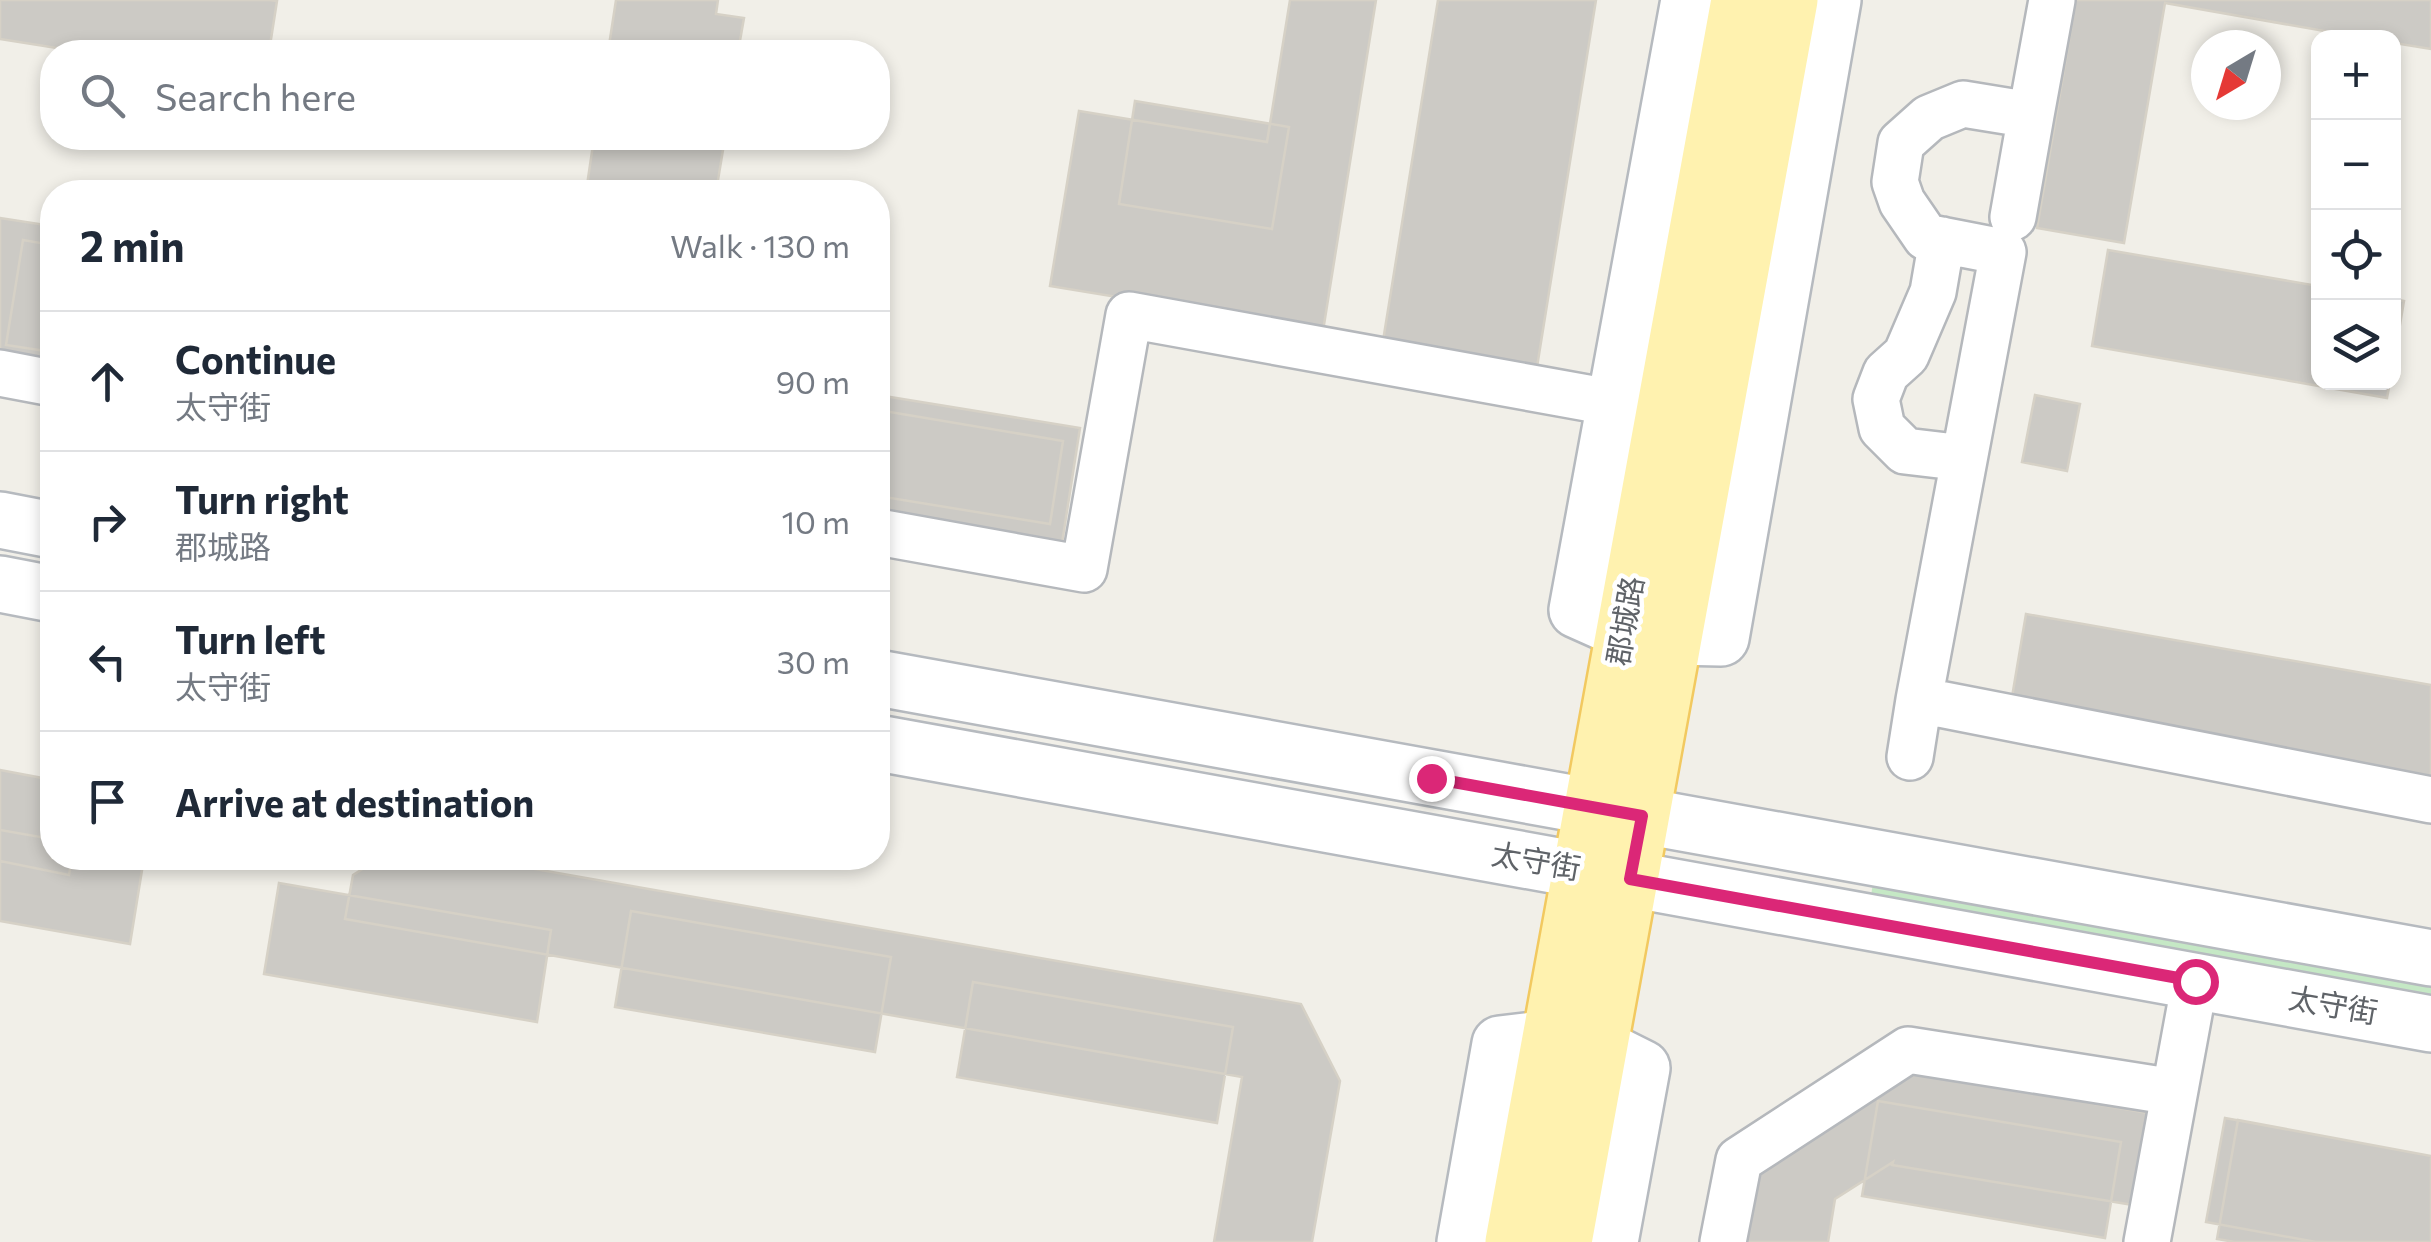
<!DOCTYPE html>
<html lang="en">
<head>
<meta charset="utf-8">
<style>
	:root { --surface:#fff; --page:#f2f2f3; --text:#1f2937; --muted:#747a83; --line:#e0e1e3 }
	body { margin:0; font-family:Commissioner,"Noto Sans SC",sans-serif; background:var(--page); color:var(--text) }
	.controls { position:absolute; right:30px; top:30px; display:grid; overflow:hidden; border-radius:20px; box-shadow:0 5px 15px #0003 }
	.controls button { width:90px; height:90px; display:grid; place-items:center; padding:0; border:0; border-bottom:2px solid var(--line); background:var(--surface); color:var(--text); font:50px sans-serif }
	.compass { position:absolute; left:2191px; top:30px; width:90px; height:90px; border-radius:50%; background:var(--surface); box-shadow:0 5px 15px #0003; rotate:218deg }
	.stop { position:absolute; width:30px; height:30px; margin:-22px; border:8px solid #db2777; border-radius:50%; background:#fff }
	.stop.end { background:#db2777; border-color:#fff; box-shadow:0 2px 10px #0008 }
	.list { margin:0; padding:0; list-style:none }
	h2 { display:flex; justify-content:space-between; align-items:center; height:130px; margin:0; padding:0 40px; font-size:42px }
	h2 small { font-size:32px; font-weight:400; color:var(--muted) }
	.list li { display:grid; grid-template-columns:65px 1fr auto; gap:30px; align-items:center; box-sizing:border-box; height:140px; padding:0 40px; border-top:2px solid var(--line) }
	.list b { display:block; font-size:38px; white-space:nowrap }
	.list p { margin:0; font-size:32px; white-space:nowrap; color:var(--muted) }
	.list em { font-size:32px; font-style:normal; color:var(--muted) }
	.icon { flex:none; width:55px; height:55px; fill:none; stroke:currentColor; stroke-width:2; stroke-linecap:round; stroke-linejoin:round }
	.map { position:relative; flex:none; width:2431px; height:1242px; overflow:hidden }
	.search { position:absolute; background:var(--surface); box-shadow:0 5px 15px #0003; left:40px; top:40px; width:850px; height:110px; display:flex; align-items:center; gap:25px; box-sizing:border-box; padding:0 35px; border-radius:40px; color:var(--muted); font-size:38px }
	.panel { position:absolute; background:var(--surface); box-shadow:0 5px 15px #0003; left:40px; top:180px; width:850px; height:690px; border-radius:40px }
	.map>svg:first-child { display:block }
	.green { fill:#c5e8c5 }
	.building { fill:#cccac5; stroke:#d6d1c6; stroke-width:2.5 }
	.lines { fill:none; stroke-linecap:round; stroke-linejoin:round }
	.street-casing { stroke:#b5b8bc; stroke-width:50 }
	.secondary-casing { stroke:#b6babf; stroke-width:60 }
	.primary-casing { stroke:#f2c960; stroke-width:60 }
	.street { stroke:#fff; stroke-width:45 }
	.secondary { stroke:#fff; stroke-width:55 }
	.primary { stroke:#fff2af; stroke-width:55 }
	.route { stroke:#db2777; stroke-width:12 }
	.labels { text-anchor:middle; stroke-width:9; stroke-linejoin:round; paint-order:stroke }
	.street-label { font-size:30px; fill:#5f6368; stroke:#fff }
</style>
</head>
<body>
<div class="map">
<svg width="2431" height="1242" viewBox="0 0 2431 1242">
	<rect width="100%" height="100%" fill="#f1efe8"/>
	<path class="green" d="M1874 876 2431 978V999L1871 896Z"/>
	<path class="building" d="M0 0H270L277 1 269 52H82L0 39Z
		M616 0H718L716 14 744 18 738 52H608Z
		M1290 0H1376L1323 331 1050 286 1079 111 1267 142Z
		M1438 0H1596L1537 367 1383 341Z
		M2076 0H2431V49L2394 43V38H2364L2165 3 2124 243 2037 228Z
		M1135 101 1289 127 1272 229 1119 204Z
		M594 138H725L716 192H586Z
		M0 218 52 226V368L0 359Z
		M23 240 52 245V352L6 345Z
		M2108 250 2318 286V382H2390L2387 398 2092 346Z
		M2394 299 2404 301 2394 360Z
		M878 395 1080 428 1062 543 878 512Z
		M2035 395 2080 404 2067 471 2022 462Z
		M878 410 1063 441 1050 524 878 496Z
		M2026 614 2431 685V776L2011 703Z
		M0 770 42 778 52 793V858H72L69 875 0 861Z
		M0 830 52 839V858H144L130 944 0 921Z
		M380 858H473L1301 1004 1340 1081 1312 1242H1214L1242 1077 345 919 353 875Z
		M279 883 551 930 537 1022 264 974Z
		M631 911 891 957 875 1052 615 1007Z
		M973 982 1233 1027 1217 1123 957 1077Z
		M1908 1072 2154 1114 2139 1206 1892 1165 1893 1162 1835 1199 1828 1242H1740L1751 1173Z
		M1878 1101 2121 1142 2105 1238 1862 1196Z
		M2225 1118 2431 1156V1242H2316L2206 1222Z
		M2238 1120 2431 1156V1242H2235L2217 1239Z"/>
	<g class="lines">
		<defs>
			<path id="street" d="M2052 0 2031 115 1963 104 1929 118 1901 143 1895 182 1902 202 1926 237 2003 252 1919 700 2431 800
				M2013 217 2031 115
				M1942 240 1933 292 1906 355 1886 373 1876 399 1882 428 1905 451 1964 458
				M0 373 52 383
				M878 532 1084 569 1129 315 1615 403
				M1910 757 1919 700
				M1723 1242 1739 1160 1908 1050 2174 1092
				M2147 1242 2195 981"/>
			<path id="secondary" d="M0 520 52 530
				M0 584 52 594
				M1624 631 1577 610 1689 0
				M1674 637 1721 638 1833 0
				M878 678 2431 958
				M878 743 2431 1024
				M1600 1047 1642 1068 1610 1242
				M1465 1242 1500 1044 1550 1038"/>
			<path id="primary" d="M1513 1242 1739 0
				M1564 1242 1790 0"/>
		</defs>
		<use href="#street" class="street-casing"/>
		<use href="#secondary" class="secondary-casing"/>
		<use href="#primary" class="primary-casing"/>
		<use href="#street" class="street"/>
		<use href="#secondary" class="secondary"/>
		<use href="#primary" class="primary"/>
	</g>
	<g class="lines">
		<path class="route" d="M1431 778 1642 816 1630 879 2195 981"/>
	</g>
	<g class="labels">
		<g class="street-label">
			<text transform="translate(1626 621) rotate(-80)" y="10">郡城路</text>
			<text transform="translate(1536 862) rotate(10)" y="10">太守街</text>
			<text transform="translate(2333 1006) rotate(10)" y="10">太守街</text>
		</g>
	</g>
</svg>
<div class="controls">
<button>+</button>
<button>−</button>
<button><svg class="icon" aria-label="locate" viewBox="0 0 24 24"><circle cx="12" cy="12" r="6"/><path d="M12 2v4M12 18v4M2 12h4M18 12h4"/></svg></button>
<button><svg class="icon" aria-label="layers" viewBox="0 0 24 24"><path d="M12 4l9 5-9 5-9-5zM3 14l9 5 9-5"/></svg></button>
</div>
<svg class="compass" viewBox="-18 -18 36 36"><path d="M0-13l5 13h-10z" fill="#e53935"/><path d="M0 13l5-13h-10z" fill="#747a83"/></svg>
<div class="stop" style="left:2195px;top:981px"></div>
<div class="stop end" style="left:1431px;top:778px"></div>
<div class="search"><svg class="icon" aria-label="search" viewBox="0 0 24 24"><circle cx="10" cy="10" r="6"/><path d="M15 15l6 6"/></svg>Search here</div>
<section class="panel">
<h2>2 min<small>Walk · 130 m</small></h2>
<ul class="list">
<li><svg class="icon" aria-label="ahead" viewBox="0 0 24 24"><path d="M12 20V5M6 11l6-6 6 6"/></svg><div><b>Continue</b><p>太守街</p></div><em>90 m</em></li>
<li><svg class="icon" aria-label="right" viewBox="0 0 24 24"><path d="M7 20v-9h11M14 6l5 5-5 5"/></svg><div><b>Turn right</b><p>郡城路</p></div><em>10 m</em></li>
<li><svg class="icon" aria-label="left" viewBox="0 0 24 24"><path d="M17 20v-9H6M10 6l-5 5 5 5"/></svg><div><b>Turn left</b><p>太守街</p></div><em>30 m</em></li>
<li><svg class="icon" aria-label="arrive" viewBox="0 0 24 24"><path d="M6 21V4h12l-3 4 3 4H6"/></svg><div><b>Arrive at destination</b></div></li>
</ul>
</section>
</div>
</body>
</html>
